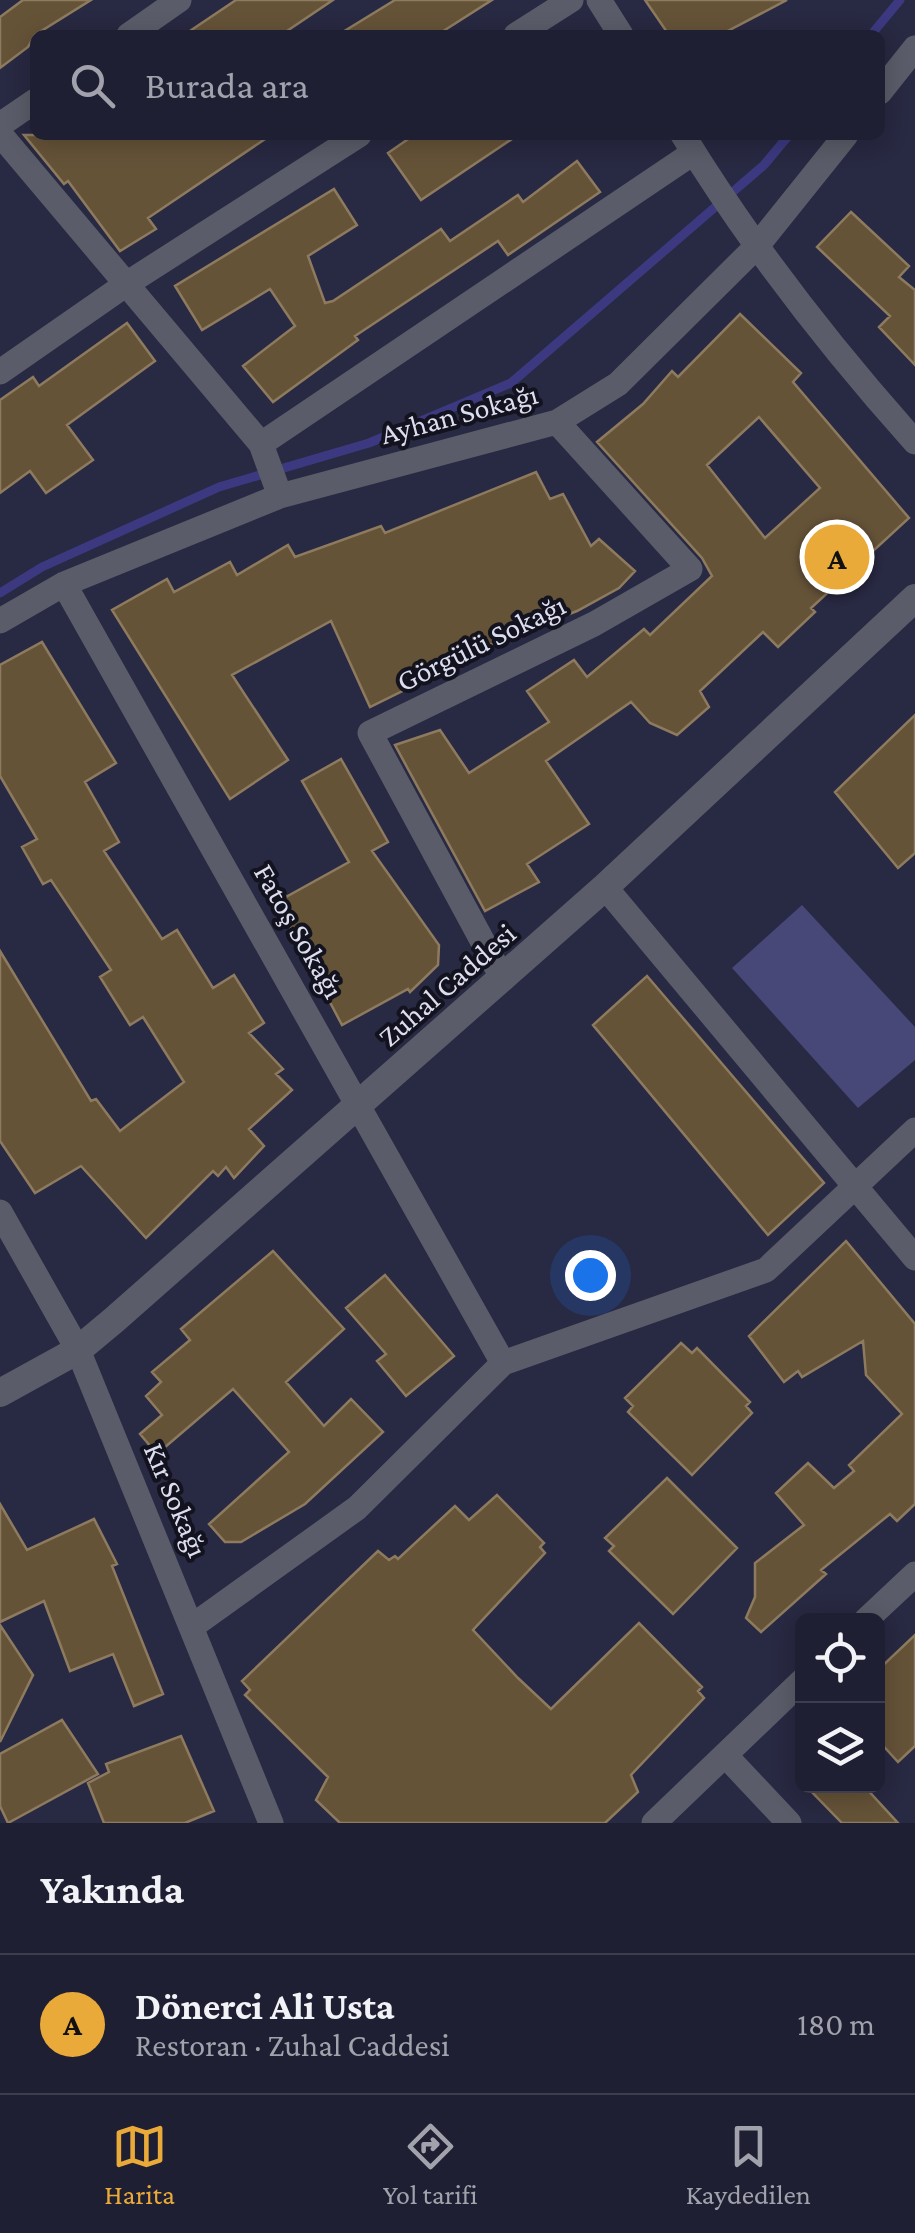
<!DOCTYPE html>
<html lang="tr">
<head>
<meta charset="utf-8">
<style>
	:root { --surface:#1e1f32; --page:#2b2c3e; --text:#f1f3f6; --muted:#a1a2ac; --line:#3c3d4d; --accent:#eaaa39 }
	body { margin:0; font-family:"Crimson Pro",serif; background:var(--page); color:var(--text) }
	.controls { position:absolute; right:30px; bottom:30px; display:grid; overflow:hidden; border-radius:15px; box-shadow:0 5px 25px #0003 }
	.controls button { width:90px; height:90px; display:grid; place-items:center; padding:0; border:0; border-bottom:2px solid var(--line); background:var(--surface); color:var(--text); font:50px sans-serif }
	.you { position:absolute; left:590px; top:1275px; width:35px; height:35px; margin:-25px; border:8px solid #fff; border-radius:50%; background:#1a73e8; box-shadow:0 0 0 15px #1a73e833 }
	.badge { display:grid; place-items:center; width:65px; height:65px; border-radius:50%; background:var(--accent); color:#111; font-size:32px; font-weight:700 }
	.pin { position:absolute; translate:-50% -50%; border:5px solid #fff; box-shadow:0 2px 10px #0006 }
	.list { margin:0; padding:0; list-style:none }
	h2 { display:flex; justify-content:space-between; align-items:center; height:130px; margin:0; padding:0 40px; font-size:42px }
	h2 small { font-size:32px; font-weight:400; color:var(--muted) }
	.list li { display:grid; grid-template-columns:65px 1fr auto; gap:30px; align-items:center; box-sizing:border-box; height:140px; padding:0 40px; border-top:2px solid var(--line) }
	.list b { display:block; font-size:38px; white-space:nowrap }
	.list p { margin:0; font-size:32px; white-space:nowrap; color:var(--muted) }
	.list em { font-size:32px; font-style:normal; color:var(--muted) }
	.icon { flex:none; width:55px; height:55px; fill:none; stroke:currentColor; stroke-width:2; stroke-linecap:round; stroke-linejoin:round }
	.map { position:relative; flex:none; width:915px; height:1823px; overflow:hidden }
	.search { position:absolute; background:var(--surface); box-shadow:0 5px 25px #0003; left:30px; right:30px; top:30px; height:110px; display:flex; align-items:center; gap:25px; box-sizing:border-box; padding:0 35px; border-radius:15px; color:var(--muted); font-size:38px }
	.sheet { height:270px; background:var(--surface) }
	nav { display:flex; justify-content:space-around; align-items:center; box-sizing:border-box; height:140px; border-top:2px solid var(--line); background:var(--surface); font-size:28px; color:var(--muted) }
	nav a { display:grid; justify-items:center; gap:5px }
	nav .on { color:var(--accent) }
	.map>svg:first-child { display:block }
	.green { fill:#474878 }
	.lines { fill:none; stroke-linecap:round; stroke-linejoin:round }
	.stream { stroke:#3c3981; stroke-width:9 }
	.building { fill:#655338; stroke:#8e7b5f; stroke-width:2.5; fill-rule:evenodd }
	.minor { stroke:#5a5c69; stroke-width:25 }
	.tertiary { stroke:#5a5c69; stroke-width:28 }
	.labels { text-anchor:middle; stroke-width:8; stroke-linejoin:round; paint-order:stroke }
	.street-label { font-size:30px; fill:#dcdeef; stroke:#12131e }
</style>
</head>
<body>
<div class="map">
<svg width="915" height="1823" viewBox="0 0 915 1823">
	<rect width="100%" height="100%" fill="#282942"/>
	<path class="green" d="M802 905 915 1027V1060L858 1108 732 968Z"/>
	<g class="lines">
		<path class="stream" d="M871 35 900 0
			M0 593 42 567 219 487 369 443 511 383 764 165 789 135"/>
	</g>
	<path class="building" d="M23 0H91L35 35 28 47 0 68V17Z
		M236 0H333L281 35H184Z
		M395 0H492L437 35H338Z
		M645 0H787L720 35H669Z
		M24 135H271L148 218 156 229 120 251 68 181 64 184Z
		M414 135H518L421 200 388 153Z
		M577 161 600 192 508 255 498 241 355 336 358 340 273 402 243 366 295 326 270 289 202 330 175 286 334 189 357 225 308 256 325 303 333 301 441 229 450 241 518 195 523 202Z
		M851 212 909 266 899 277 915 290V365L879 327 890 316 817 247Z
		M740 314 801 373 793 382 909 518 811 608 815 612 778 647 763 632 700 691 709 707 677 735 650 723 631 702 546 761 589 824 527 864 539 882 485 911 395 745 440 730 469 773 549 722 527 691 574 660 587 677 644 629 650 635 712 576 702 558 597 442 643 404 672 371 678 377ZM759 417 820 488 765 538 707 465Z
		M127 323 155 361 67 425 93 460 46 493 30 471 0 493V400L33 377 39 386Z
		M536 472 550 499 563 494 591 546 599 539 635 571 619 588 577 611 443 663 447 669 370 707 331 621 232 675 288 760 230 799 112 610 167 579 174 592 230 562 237 575 288 545 295 557 381 526 385 533Z
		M42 642 116 763 85 782 119 842 104 851 162 939 177 930 213 988 234 975 264 1023 249 1033 283 1069 276 1074 292 1090 249 1129 264 1146 234 1178 226 1167 218 1176 213 1171 146 1238 81 1166 35 1193 0 1141V951L91 1101 96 1099 120 1131 184 1082 143 1017 130 1025 100 977 111 970 51 880 43 884 22 847 37 839 0 776V665Z
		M915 715V853L898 868 835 792Z
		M341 759 388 842 372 851 439 945 438 965 410 992 408 989 342 1025 277 902 349 862 302 781Z
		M647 976 824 1183 768 1235 593 1025Z
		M846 1241 915 1324V1504L897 1521 890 1514 821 1570 826 1574 761 1632 746 1618 755 1597V1563L804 1525 776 1493 808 1463 834 1488 854 1471 849 1465 902 1414 866 1375 863 1341 802 1377 798 1371 784 1382 749 1336Z
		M273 1251 344 1329 286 1382 324 1426 351 1399 383 1432 305 1504 241 1542H225L209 1524 289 1452 233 1389 157 1454 140 1434 162 1415 146 1396 161 1382 152 1372 190 1340 181 1329Z
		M385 1275 454 1356 406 1396 377 1361 386 1354 346 1308Z
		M681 1343 692 1353 697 1348 750 1402 746 1406 752 1413 692 1475 628 1412 633 1406 625 1398Z
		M667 1478 737 1548 673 1614 609 1551 614 1546 605 1538Z
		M497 1495 544 1543 540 1547 545 1553 473 1630 518 1678 551 1709 639 1623 702 1687 698 1691 704 1698 631 1775 638 1792 605 1823H340L316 1800 328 1777 245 1695 250 1690 242 1681 378 1551 389 1560 395 1556 398 1559 455 1506 469 1520Z
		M0 1504 27 1550 94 1519 117 1564 112 1566 163 1694 134 1706 113 1654 70 1671 44 1601 0 1622Z
		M0 1625 33 1675 0 1742Z
		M915 1635V1746L898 1762 878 1740V1670Z
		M62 1720 98 1774 8 1823 0 1806V1754Z
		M181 1736 214 1811 185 1823H104L88 1783 109 1772 106 1764Z
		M806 1786H864L898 1823H842Z"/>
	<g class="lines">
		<path class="minor" d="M599 0 621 35
			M129 35 179 0
			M516 35 571 0
			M880 92 915 48
			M0 125 35 101
			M0 134 261 444 280 496
			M683 135C750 244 830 347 915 442
			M0 372 128 283 359 135
			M261 444 693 153
			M64 584 503 1363
			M0 621 64 584 280 496 557 422 618 384 757 246 846 135
			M605 887 915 1258
			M503 979 370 733 594 624 690 569 557 422
			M0 1212 78 1350 271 1823
			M866 1620 915 1574
			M194 1625 357 1508 503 1363 766 1270 915 1130
			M725 1755 789 1823
			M654 1823 802 1681"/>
		<path class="tertiary" d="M0 1393 78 1350 114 1320 605 887 915 598"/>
	</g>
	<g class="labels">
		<g class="street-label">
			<text transform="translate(459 414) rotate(-15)" y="10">Ayhan Sokağı</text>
			<text transform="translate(481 643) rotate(-26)" y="10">Görgülü Sokağı</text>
			<text transform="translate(299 931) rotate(60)" y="10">Fatoş Sokağı</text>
			<text transform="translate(447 985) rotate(-41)" y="10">Zuhal Caddesi</text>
			<text transform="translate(176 1500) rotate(67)" y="10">Kır Sokağı</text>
		</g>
	</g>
</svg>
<div class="controls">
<button><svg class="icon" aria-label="locate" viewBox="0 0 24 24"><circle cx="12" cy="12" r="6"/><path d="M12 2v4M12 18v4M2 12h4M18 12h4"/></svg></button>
<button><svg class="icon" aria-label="layers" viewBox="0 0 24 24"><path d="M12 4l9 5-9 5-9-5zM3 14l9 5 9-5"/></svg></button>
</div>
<div class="you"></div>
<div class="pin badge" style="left:837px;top:557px">A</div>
<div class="search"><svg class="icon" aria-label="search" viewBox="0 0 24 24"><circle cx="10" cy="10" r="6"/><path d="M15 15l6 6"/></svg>Burada ara</div>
</div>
<section class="sheet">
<h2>Yakında<small></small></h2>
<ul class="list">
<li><span class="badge">A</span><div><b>Dönerci Ali Usta</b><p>Restoran · Zuhal Caddesi</p></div><em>180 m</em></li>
</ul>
</section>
<nav>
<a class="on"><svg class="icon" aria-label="map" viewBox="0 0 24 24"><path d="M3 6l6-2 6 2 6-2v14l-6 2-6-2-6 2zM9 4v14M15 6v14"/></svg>Harita</a>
<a><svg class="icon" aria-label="directions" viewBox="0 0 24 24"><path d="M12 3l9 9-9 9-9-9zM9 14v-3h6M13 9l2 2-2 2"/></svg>Yol tarifi</a>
<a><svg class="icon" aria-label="saved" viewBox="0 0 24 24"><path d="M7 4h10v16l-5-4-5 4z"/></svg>Kaydedilen</a>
</nav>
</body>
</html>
